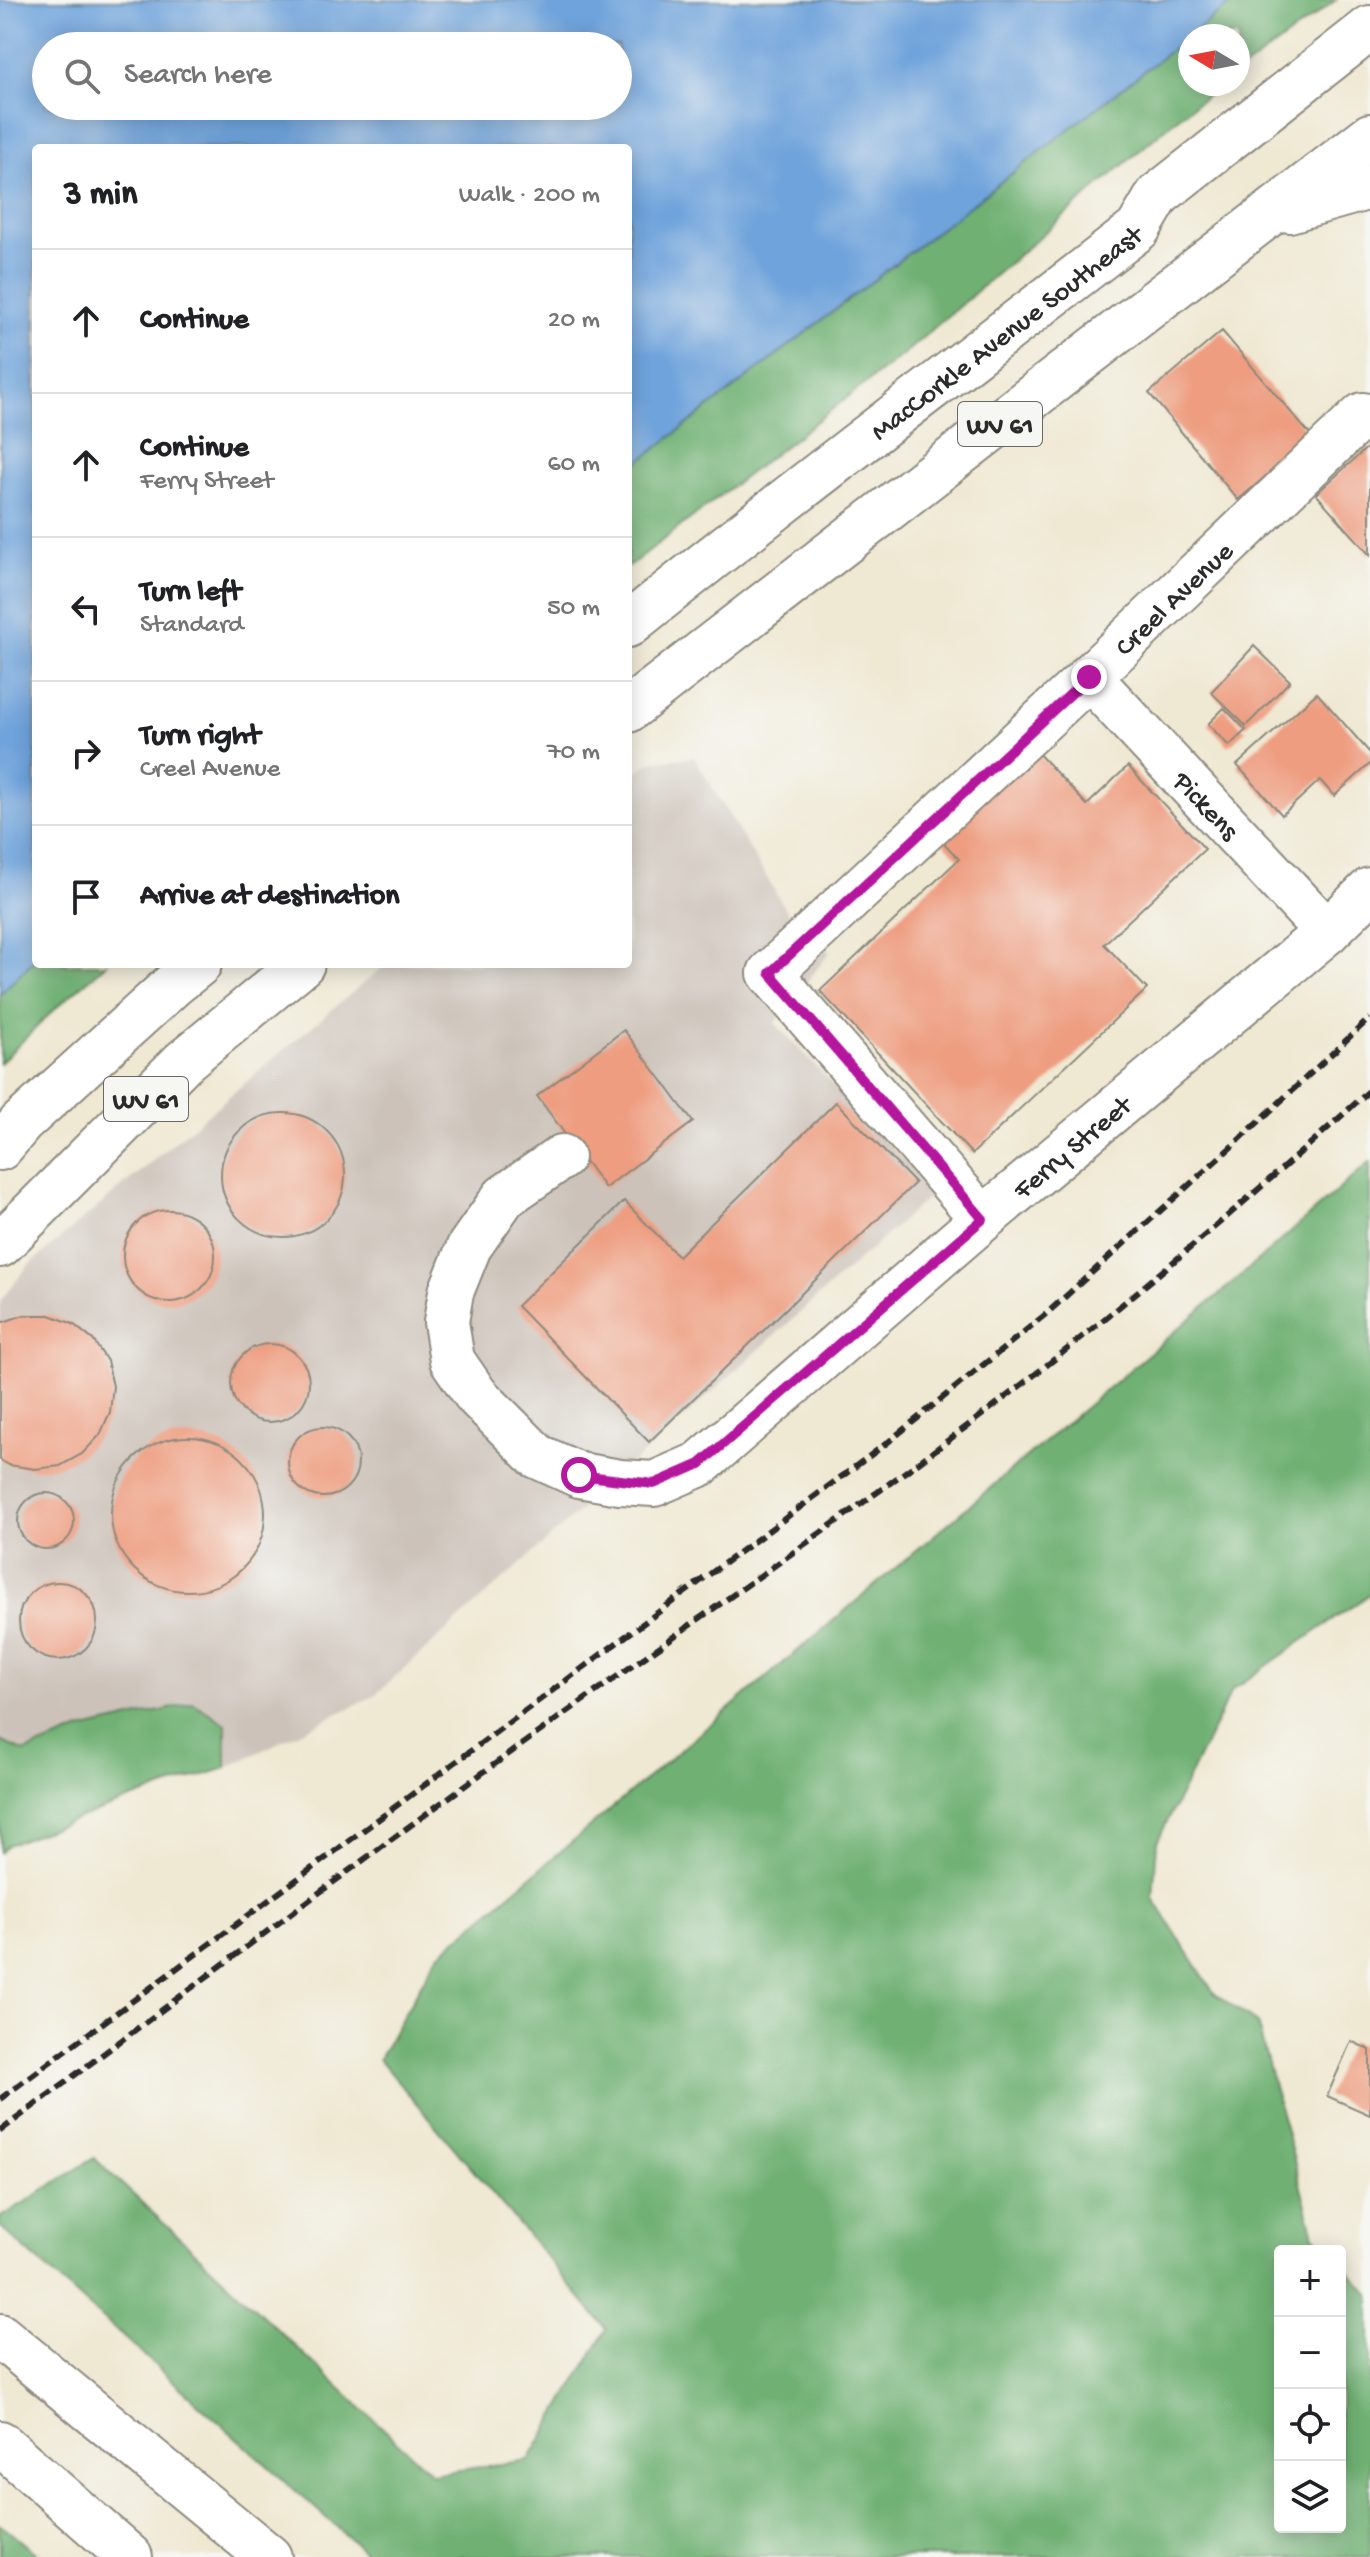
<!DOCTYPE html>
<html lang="en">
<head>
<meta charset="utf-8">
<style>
	:root { --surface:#fff; --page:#f2f2f2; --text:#202124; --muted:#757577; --line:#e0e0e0 }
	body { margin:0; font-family:"Gochi Hand",sans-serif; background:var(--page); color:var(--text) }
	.controls { position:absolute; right:24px; bottom:24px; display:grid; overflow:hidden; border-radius:8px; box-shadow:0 4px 20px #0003 }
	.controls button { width:72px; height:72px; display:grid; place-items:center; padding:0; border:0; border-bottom:2px solid var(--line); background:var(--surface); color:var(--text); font:40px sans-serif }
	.compass { position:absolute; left:1178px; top:24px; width:72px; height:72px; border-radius:50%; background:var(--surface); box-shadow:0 4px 20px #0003; rotate:280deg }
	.stop { position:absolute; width:24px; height:24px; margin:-18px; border:6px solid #b5179e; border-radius:50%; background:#fff }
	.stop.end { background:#b5179e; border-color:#fff; box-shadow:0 2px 8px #0008 }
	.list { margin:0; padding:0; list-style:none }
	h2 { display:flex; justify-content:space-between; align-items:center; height:104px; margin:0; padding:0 32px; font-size:34px }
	h2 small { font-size:26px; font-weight:400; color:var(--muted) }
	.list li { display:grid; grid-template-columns:52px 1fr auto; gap:24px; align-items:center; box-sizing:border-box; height:144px; padding:0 32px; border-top:2px solid var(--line) }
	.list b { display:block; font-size:30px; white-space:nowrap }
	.list p { margin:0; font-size:26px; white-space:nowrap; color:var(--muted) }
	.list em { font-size:26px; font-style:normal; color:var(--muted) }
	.icon { flex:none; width:44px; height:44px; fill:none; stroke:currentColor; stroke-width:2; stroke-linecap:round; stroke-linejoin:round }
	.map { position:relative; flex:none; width:1370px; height:2557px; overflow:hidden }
	.search { position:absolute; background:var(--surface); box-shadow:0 4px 20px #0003; left:32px; top:32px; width:600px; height:88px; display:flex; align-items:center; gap:20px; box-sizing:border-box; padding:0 28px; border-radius:44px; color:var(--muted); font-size:30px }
	.panel { position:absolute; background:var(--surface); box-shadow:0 4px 20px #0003; left:32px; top:144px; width:600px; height:824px; border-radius:8px }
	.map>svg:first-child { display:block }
	.industrial { fill:#ccc2b9 }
	.forest { fill:#70b173; stroke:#4e6e4f; stroke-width:2 }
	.water { fill:#6ea3db; stroke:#4c6783; stroke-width:2; fill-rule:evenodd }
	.building { fill:#ee9d80 }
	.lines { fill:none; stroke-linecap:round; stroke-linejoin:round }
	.minor-casing { stroke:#8d8a7e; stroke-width:48 }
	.major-casing { stroke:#8d8a7e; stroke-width:48 }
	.minor { stroke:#fff; stroke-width:44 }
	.major { stroke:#fff; stroke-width:44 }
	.rail { stroke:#2b2b2b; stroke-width:6; stroke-dasharray:12 6; stroke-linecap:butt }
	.route { stroke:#b5179e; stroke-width:10 }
	.labels { text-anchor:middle; stroke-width:7; stroke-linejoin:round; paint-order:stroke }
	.shield { fill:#f6f6f2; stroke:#686867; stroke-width:2 }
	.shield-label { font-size:26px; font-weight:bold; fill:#2b2b2b }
	.street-label { font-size:28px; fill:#2b2b2b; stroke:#f6f6f2 }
</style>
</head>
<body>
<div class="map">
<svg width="1370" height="2557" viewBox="0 0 1370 2557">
	<rect width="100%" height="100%" fill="#f6f6f2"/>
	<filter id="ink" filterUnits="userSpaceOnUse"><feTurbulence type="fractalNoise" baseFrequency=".0125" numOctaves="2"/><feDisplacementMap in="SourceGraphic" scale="16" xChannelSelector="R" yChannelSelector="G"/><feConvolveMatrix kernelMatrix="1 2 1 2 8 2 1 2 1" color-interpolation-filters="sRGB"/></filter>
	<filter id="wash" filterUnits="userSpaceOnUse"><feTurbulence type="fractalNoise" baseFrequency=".006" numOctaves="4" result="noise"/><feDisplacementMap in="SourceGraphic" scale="32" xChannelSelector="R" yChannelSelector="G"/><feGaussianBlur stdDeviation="1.8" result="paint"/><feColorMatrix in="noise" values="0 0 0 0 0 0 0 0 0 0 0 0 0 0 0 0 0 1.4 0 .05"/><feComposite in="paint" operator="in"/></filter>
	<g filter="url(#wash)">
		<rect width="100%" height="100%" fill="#efe8d2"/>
		<path class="industrial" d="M694 757 791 918 830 952 775 1023 934 1192 374 1696 226 1768V1724L194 1703 81 1730 25 1752 0 1741V1301L29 1265 386 964H628V777L651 762Z"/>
		<path class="forest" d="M1236 0H1336L1238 73V36H1190V84H1223L1181 115 906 352 628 567V470Z
			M36 958V964H107L58 1006 0 1063V994Z
			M1370 1162V1594L1232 1690 1157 1842 1153 1898 1214 1993 1257 2023 1314 2235 1329 2251H1280V2527H1340V2262L1370 2294V2557H370L0 2227V2218L94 2158 432 2474 529 2460 607 2329 379 2059 437 1956 1237 1279Z
			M194 1703 226 1724V1768L139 1796 7 1845 0 1852V1741L25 1752 81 1730Z
			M0 2524 40 2557H0Z"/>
		<path class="water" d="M0 0H1236L628 470V148H36V958L0 994ZM46 46H618V106H46Z"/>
		<g id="blocks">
			<path class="building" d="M1222 331 1312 437 1238 500 1149 393Z
				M1370 445V555L1316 494Z
				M1254 646 1290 681 1246 726 1211 692Z
				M1317 693 1370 753V764L1334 796 1320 780 1282 815 1237 765Z
				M1224 708 1246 730 1229 746 1208 724Z
				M1034 749 1087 805 1128 766 1205 849 1104 944 1147 989 972 1154 820 991 959 859 939 838Z
				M624 1030 693 1122 605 1188 537 1096Z
				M836 1102 915 1183 649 1442 517 1306 624 1201 678 1256Z
				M221 1175a62 62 0 1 1 124 0a62 62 0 1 1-124 0Z
				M123 1256a46 46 0 1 1 92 0a46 46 0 1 1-92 0Z
				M24 1315H50L73 1324 93 1340 107 1361 113 1386 110 1412 100 1435 82 1454 60 1466 35 1469 9 1465 0 1460V1323Z
				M231 1383a39 39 0 1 1 78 0a39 39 0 1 1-78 0Z
				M288 1462a35 35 0 1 1 70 0a35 35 0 1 1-70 0Z
				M111 1514a77 77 0 1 1 154 0a77 77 0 1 1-154 0Z
				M18 1521a28 28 0 1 1 56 0a28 28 0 1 1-56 0Z
				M19 1621a39 39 0 1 1 78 0a39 39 0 1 1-78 0Z
				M1351 2041 1370 2050V2115L1327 2096Z"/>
		</g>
	</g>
	<g filter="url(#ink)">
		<use href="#blocks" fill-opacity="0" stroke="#8d8a7e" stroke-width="2"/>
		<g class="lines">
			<defs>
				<g id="minor">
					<path id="s1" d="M1089 677 1327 932"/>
					<path id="s2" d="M562 1157 504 1197 469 1247 451 1292 446 1322 452 1360 476 1395 537 1456 579 1475 620 1482 654 1484 700 1464 983 1219 1327 932 1370 890"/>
					<path id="s3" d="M983 1219 770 973 1089 677 1363 415"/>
				</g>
				<g id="major">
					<path d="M1289 210 1370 187"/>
					<path id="s4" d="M628 625C795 490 968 361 1138 229L1158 195 1370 28"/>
					<path d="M628 710 1370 136"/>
					<path d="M0 1148 21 1123 174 984 199 964"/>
					<path d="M0 1245 183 1062 302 964"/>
					<path d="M0 2336 269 2557"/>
					<path d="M0 2443 130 2557"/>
				</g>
			</defs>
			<use href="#minor" class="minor-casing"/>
			<use href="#major" class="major-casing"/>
			<use href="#minor" class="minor"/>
			<use href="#major" class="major"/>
			<path class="rail" d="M0 2099 887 1443 1046 1314 1240 1139 1370 1018
				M0 2131C180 1997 359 1861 542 1730 716 1605 894 1486 1061 1354 1167 1269 1270 1181 1370 1090"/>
		</g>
	</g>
	<g class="lines" filter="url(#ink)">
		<path class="route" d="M579 1475 654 1484 700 1464 983 1219 770 973 1089 677"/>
	</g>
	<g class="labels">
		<g class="shield">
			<rect x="958" y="402" width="84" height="44" rx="6"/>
			<rect x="104" y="1077" width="84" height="44" rx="6"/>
		</g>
		<g class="shield-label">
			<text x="1000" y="433">WV 61</text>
			<text x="146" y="1108">WV 61</text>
		</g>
		<g class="street-label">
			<text dy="10" stroke="none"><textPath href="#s4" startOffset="478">MacCorkle Avenue Southeast</textPath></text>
			<text dy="10" stroke="none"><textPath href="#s3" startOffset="876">Creel Avenue</textPath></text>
			<text dy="10" stroke="none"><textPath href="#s1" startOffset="174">Pickens</textPath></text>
			<text dy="10" stroke="none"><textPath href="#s2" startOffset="1038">Ferry Street</textPath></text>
		</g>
	</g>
</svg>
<div class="controls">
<button>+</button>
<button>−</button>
<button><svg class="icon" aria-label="locate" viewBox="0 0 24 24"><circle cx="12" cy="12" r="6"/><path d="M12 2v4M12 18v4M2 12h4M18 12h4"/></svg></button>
<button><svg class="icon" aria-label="layers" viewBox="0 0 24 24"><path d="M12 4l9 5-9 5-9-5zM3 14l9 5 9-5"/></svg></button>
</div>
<svg class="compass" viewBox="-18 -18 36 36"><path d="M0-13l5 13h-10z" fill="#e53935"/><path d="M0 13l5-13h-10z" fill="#757577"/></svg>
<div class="stop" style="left:579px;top:1475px"></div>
<div class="stop end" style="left:1089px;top:677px"></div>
<div class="search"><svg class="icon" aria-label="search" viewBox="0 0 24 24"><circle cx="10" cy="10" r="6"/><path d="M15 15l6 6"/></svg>Search here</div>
<section class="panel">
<h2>3 min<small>Walk · 200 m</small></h2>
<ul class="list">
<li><svg class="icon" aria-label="ahead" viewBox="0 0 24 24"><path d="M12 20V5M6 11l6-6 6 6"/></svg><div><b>Continue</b></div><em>20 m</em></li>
<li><svg class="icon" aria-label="ahead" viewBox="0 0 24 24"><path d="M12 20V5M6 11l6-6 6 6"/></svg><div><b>Continue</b><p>Ferry Street</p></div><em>60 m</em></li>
<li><svg class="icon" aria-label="left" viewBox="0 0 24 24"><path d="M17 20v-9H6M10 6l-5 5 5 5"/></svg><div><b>Turn left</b><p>Standard</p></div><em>50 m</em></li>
<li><svg class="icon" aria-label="right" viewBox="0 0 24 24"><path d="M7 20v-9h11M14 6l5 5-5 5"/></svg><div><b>Turn right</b><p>Creel Avenue</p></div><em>70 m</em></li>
<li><svg class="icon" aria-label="arrive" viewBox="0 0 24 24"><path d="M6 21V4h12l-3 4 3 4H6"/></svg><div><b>Arrive at destination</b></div></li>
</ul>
</section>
</div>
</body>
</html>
